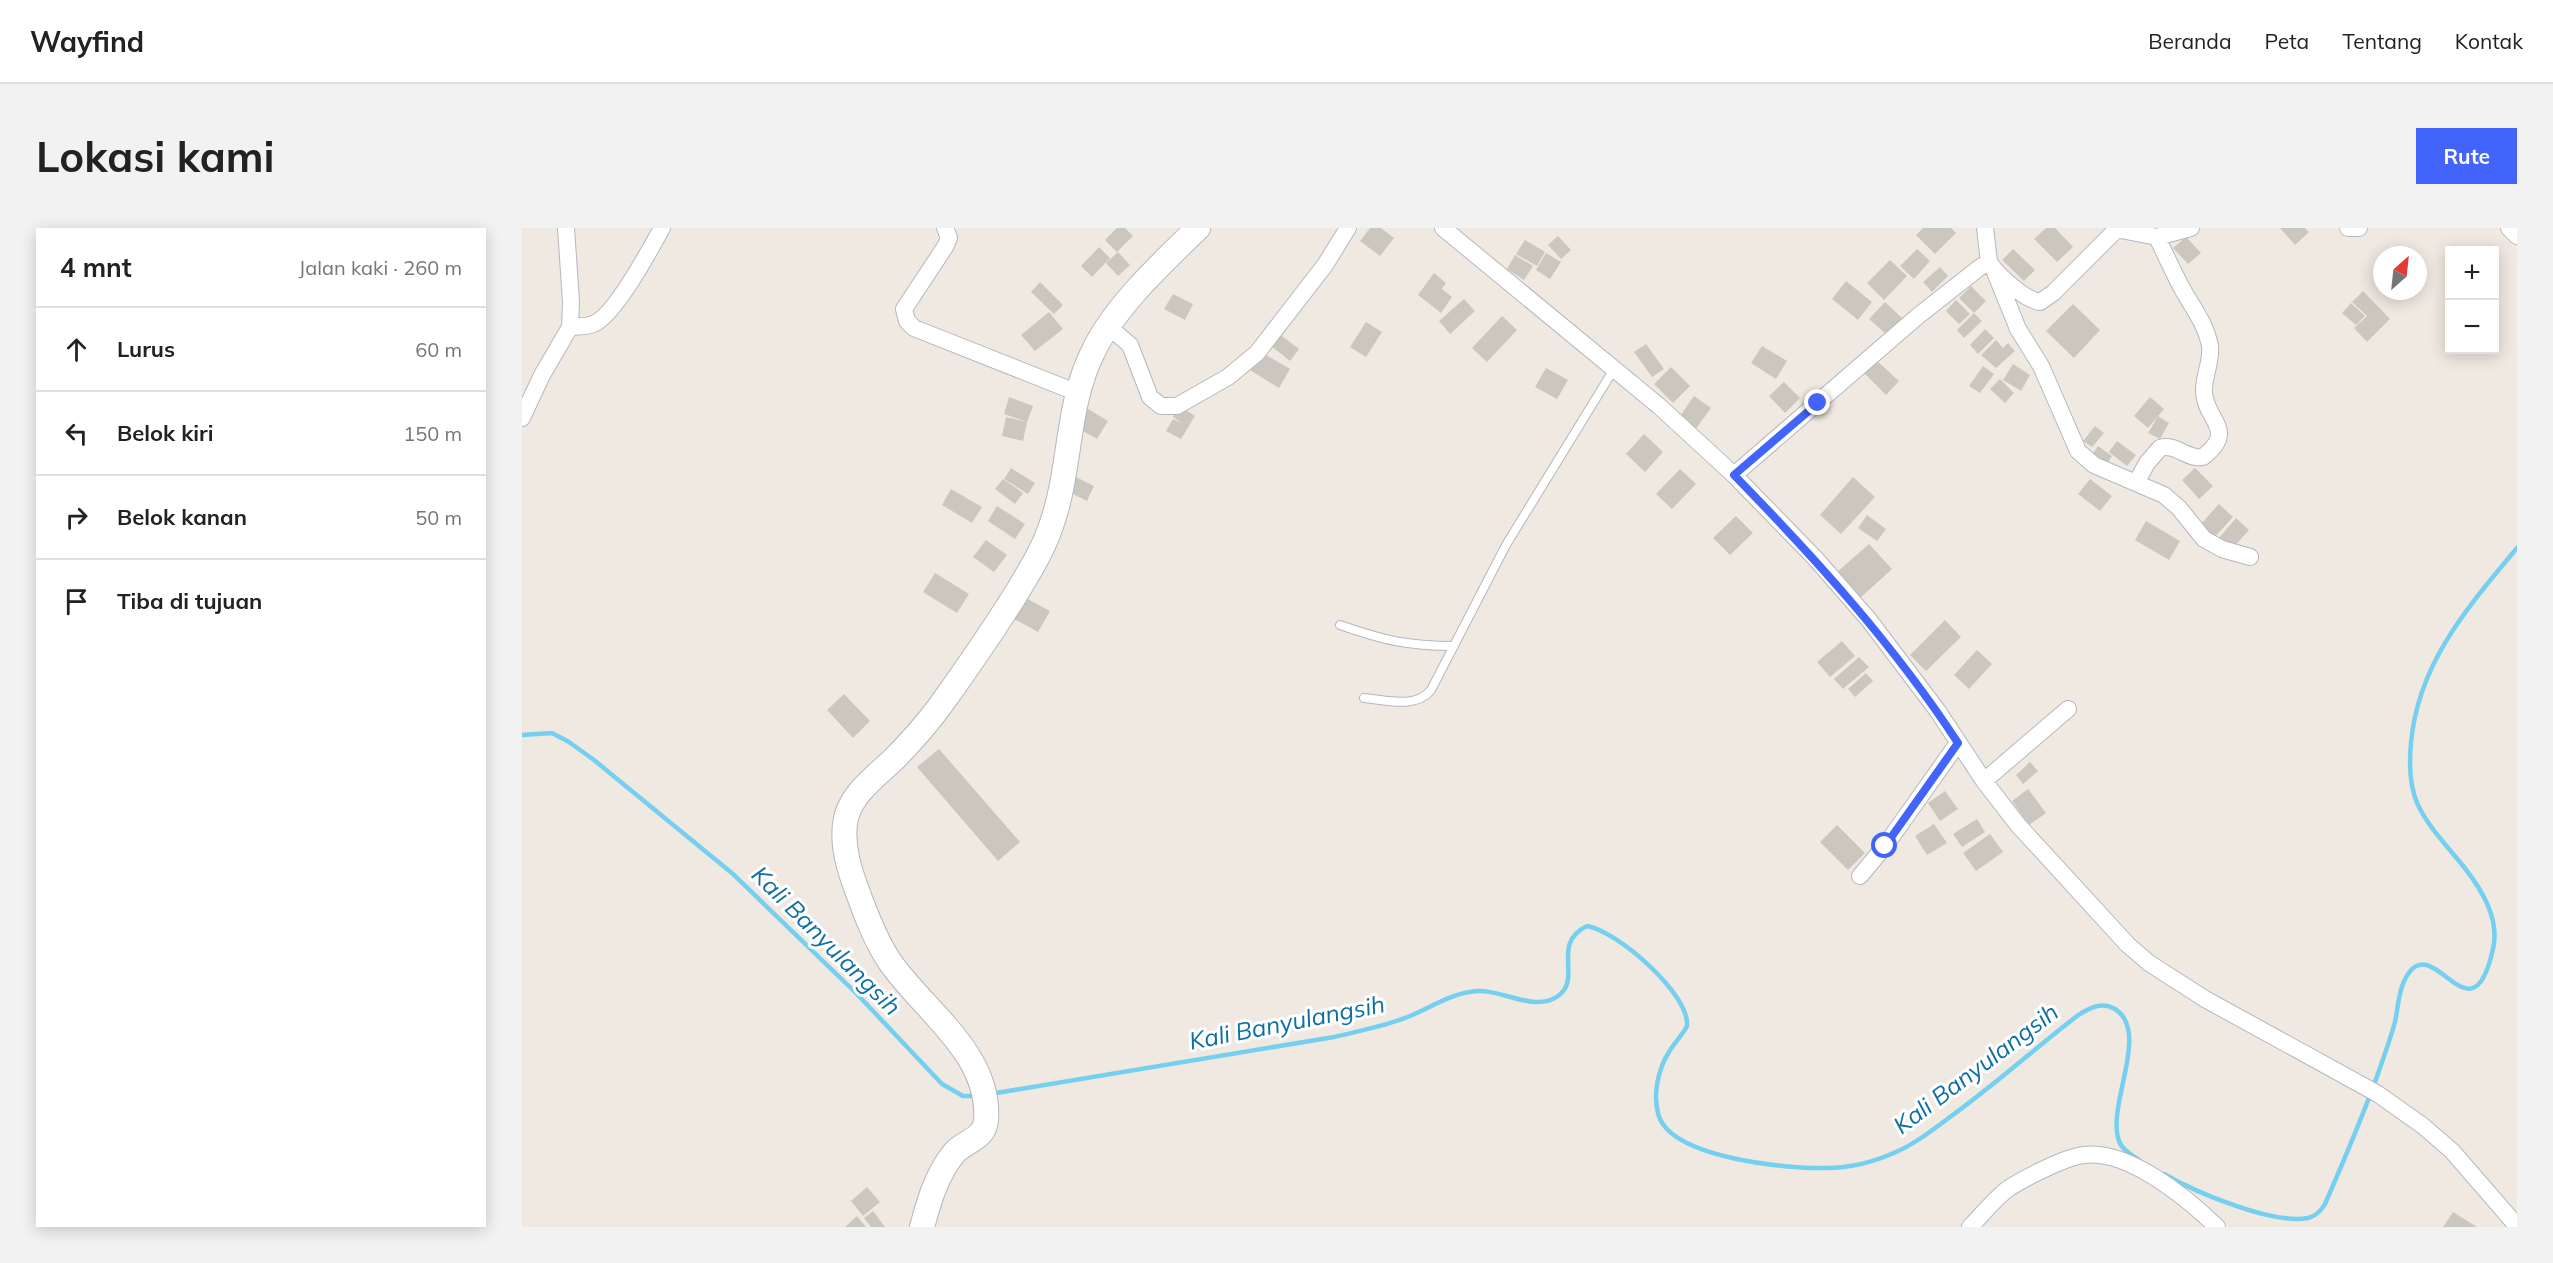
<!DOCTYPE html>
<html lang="id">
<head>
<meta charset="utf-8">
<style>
	:root { --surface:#fff; --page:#f2f2f2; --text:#222; --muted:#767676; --line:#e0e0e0; --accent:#4264fb }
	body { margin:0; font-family:Mulish,sans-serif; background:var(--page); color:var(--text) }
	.controls { position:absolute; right:18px; top:18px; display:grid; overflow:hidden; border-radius:0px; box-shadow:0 3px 15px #0003 }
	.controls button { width:54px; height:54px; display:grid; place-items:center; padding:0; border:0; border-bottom:2px solid var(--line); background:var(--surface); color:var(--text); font:30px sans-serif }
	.compass { position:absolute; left:1851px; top:18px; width:54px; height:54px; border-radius:50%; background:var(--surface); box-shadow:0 3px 15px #0003; rotate:27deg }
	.stop { position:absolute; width:18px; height:18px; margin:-14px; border:4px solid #4264fb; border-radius:50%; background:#fff }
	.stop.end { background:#4264fb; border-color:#fff; box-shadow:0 2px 6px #0008 }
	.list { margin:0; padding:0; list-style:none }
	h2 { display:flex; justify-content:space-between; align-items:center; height:78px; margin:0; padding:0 24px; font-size:26px }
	h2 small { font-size:20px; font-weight:400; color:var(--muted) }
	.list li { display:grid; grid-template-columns:39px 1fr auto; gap:18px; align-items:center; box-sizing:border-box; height:84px; padding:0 24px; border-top:2px solid var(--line) }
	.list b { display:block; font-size:22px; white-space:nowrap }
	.list em { font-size:20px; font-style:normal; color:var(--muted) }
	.icon { flex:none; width:33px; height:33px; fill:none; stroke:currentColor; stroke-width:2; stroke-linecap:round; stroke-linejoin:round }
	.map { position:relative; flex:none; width:1995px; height:999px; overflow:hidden; border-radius:0px }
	header { display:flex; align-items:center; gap:36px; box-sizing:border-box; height:84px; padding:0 30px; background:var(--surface); border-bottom:2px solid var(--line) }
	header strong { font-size:28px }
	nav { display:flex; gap:33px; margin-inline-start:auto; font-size:21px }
	.intro { display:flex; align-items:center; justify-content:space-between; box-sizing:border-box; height:144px; padding:0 36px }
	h1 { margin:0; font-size:42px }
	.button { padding:15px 27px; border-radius:0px; background:var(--accent); color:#fff; font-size:21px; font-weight:700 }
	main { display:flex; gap:36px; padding:0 36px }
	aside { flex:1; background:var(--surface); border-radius:0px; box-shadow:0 3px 15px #0003 }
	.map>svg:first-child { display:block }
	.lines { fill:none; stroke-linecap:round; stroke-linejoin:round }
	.stream { stroke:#75cff0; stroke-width:4.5 }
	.building { fill:#cbc7bf }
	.lane-casing { stroke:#b4b7c1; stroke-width:10 }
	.street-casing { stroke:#b4b7c1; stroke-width:18 }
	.secondary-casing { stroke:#b4b7c1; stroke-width:26 }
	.lane { stroke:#fff; stroke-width:8 }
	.street { stroke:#fff; stroke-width:16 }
	.secondary { stroke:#fff; stroke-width:24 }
	.route { stroke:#4264fb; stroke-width:8 }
	.labels { text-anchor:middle; stroke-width:6; stroke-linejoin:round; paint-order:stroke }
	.water-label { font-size:24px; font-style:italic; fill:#0d6fa3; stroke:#fff }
</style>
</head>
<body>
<header>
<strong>Wayfind</strong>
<nav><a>Beranda</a><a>Peta</a><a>Tentang</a><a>Kontak</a></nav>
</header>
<div class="intro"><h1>Lokasi kami</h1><a class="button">Rute</a></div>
<main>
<aside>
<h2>4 mnt<small>Jalan kaki · 260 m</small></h2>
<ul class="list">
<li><svg class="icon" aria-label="ahead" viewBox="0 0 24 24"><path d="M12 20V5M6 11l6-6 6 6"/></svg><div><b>Lurus</b></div><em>60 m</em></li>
<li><svg class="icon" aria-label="left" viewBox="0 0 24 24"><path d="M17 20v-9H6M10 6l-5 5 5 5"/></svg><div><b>Belok kiri</b></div><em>150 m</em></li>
<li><svg class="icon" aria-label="right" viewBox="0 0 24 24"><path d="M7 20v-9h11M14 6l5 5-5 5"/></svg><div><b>Belok kanan</b></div><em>50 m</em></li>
<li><svg class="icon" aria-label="arrive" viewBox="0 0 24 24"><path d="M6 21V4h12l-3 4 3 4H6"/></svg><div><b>Tiba di tujuan</b></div></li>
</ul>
</aside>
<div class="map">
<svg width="1995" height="999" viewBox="0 0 1995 999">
	<rect width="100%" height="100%" fill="#efe9e1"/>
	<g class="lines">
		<path class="stream" d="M0 507 30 505 47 514 72 532 211 646 335 766 420 856 441 868H454
			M468 866 812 809C836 803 860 799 883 790 907 781 928 765 955 763 981 761 1012 785 1036 768 1061 750 1028 716 1065 698 1095 703 1168 766 1165 798 1160 808 1152 815 1147 824 1136 841 1131 866 1136 885 1146 930 1265 941 1304 940 1328 940 1352 934 1374 924 1392 916 1408 904 1424 892 1469 860 1511 822 1555 788 1567 780 1580 773 1593 781 1629 804 1584 877 1597 913 1600 922 1610 927 1617 932
			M1642 946C1673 964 1751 997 1786 990 1794 988 1799 983 1803 976 1823 930 1843 884 1859 837 1864 823 1869 808 1873 794 1876 779 1877 759 1886 746 1913 705 1950 816 1971 721 1978 691 1960 662 1942 639 1926 619 1907 600 1896 577 1887 558 1887 536 1889 515 1896 435 1946 379 1995 320"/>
	</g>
	<path class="building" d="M595 0H603L611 8 595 24 583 12Z
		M848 0H859L872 10 858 28 838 13Z
		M1401 0H1429L1434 5 1413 26 1394 7Z
		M1524 0H1533L1551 19 1535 34 1512 11Z
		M1758 0H1783L1787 4 1773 17Z
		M1036 8 1049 22 1039 31 1026 17Z
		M1664 9 1679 25 1666 36 1651 20Z
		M1003 12 1023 24 1015 38 994 26Z
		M577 19 588 30 570 49 559 38Z
		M1395 21 1408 33 1392 51 1378 38Z
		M1491 21 1513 42 1502 53 1480 32Z
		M596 24 608 37 596 48 584 35Z
		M1024 25 1039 34 1028 51 1014 42Z
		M993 27 1011 38 1002 52 985 41Z
		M1368 32 1385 48 1362 72 1345 55Z
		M1418 39 1426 48 1410 64 1401 54Z
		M912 45 924 55 920 61 930 69 919 85 896 67Z
		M1324 53 1350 74 1336 92 1310 71Z
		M518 54 541 77 532 86 509 64Z
		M1449 58 1464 73 1452 85 1437 70Z
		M1841 63 1868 91 1845 114 1832 100 1845 88 1830 74Z
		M651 66 671 76 663 92 642 81Z
		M942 71 953 83 928 106 917 93Z
		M1434 72 1448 86 1437 96 1424 83Z
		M1363 74 1380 90 1364 106 1347 91Z
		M1829 75 1843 88 1834 97 1820 85Z
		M1551 76 1578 102 1552 130 1524 103Z
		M527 84 541 101 513 123 499 107Z
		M1452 85 1460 93 1442 110 1435 102Z
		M980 88 995 102 965 134 950 120Z
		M844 94 860 104 844 129 828 119Z
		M1463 101 1472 110 1456 126 1448 117Z
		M756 105 777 121 768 133 748 117Z
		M1474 112 1481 120 1486 115 1493 123 1474 140 1459 127Z
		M1124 116 1142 141 1130 149 1112 124Z
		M1240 118 1265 133 1254 151 1229 135Z
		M739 124 768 141 757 160 728 142Z
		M1354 132 1377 153 1364 167 1342 145Z
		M1491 136 1508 147 1499 163 1481 152Z
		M1461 138 1472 146 1458 165 1447 158Z
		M1149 139 1168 158 1151 175 1132 156Z
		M1024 140 1046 152 1035 171 1013 159Z
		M1478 151 1492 165 1483 175 1468 161Z
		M1262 154 1278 170 1263 185 1247 168Z
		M1172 168 1189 180 1173 202 1156 191Z
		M487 169 511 178 505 194 482 186Z
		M1628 169 1642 181 1626 200 1612 188Z
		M658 178 673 188 659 211 644 203 651 191 660 195 651 189Z
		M563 179 586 193 575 211 552 198Z
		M1636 188 1647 195 1638 211 1626 205Z
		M484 189 505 194 501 213 480 208Z
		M1573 198 1582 205 1570 219 1561 213Z
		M1122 206 1141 224 1123 244 1104 226Z
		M1595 213 1614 227 1605 238 1587 224Z
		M1576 218 1590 228 1582 241 1567 231Z
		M489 240 513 255 506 266 482 251Z
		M1673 240 1691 258 1677 271 1660 252Z
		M1158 241 1174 256 1150 281 1134 266Z
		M548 246 572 258 565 273 541 261Z
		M1331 249 1353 269 1319 306 1298 287Z
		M481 251 501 265 493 276 473 261Z
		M1568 251 1590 268 1578 283 1556 266Z
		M429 261 460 279 450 295 420 277Z
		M1697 276 1711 289 1692 310 1678 297Z
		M475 278 503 296 493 311 466 293Z
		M1345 287 1364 301 1355 313 1336 300Z
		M1214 288 1231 305 1208 327 1191 310Z
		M1714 290 1727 302 1710 321 1697 310Z
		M1624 293 1658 313 1647 332 1613 312Z
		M464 312 485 327 472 344 451 329Z
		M1347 316 1370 341 1337 371 1314 345Z
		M413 345 447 366 435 385 401 364Z
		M498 367 528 383 516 404 487 388Z
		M1423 392 1439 409 1404 443 1388 427Z
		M1320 413 1333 428 1308 449 1295 434Z
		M1455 422 1470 436 1447 461 1432 447Z
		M1337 429 1347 439 1321 461 1312 451Z
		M1344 445 1351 453 1333 469 1326 461Z
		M322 466 348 493 331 510 305 482Z
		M417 521 498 614 476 633 395 539Z
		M1508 534 1516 543 1501 556 1494 547Z
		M1506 561 1524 585 1507 597 1490 573Z
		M1423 563 1436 581 1418 593 1406 575Z
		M1455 591 1463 604 1440 619 1431 606Z
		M1412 596 1425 615 1405 627 1393 608Z
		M1315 597 1343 625 1326 642 1298 614Z
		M1468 606 1481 624 1454 643 1441 625Z
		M345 959 358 974 341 988 329 973Z
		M351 983 363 999H349L342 990Z
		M1931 984 1955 999H1921Z
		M335 988 344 999H323Z"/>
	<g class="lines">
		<defs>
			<path id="lane" d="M818 397C861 412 885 418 932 418
				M842 470C863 472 894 481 909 462L984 317 1092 141"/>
			<path id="street" d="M423 0 427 10 423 19 382 81 385 93 392 100 556 165
				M921 0 1137 178 1212 247 1293 330 1347 392 1415 482 1462 553 1496 597 1606 717 1627 735 1683 771 1856 866 1901 898 1930 923 1995 998
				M1463 0 1467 34
				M1826 0H1837
				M1987 0 1995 8
				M1473 44 1496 101 1519 138 1556 223 1572 237 1642 267 1657 280 1682 311 1700 321 1728 329
				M48 99C55 98 65 99 71 96 92 89 129 20 140 0
				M587 99 608 117 628 169 639 178H655L706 149 735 125 803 37 826 0
				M0 190 20 147 48 99 49 74 44 0
				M1212 247 1396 88 1457 40 1467 34C1475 47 1503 72 1518 74L1531 65 1593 3 1599 2 1635 9 1669 0
				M1614 255 1625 235 1638 220C1654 215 1665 232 1681 229 1716 202 1683 192 1682 164 1681 149 1690 134 1688 118 1684 97 1672 81 1662 64 1652 46 1644 28 1635 9
				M1462 553 1546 481
				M1338 648 1363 618 1436 515
				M1448 999C1460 987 1473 970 1487 960 1503 950 1543 929 1562 927 1606 921 1665 970 1695 999"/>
			<path id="secondary" d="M400 999C407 973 415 945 433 924 444 913 463 910 464 892 469 826 402 783 368 734 354 713 345 690 336 665 328 644 320 620 323 596 326 568 352 550 371 532 387 516 404 497 418 478 444 442 470 404 494 366 507 344 521 322 529 298 549 243 544 179 570 126 591 80 640 35 676 0"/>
		</defs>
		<use href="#lane" class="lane-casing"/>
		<use href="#street" class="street-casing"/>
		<use href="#secondary" class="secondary-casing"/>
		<use href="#lane" class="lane"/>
		<use href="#street" class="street"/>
		<use href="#secondary" class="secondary"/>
	</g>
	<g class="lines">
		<path class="route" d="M1296 175 1212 247C1294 331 1372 417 1436 515L1363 618"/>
	</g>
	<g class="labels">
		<g class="water-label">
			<text transform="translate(304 713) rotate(45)" y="8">Kali Banyulangsih</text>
			<text transform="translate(765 795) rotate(-11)" y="8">Kali Banyulangsih</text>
			<text transform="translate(1454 841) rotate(-37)" y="8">Kali Banyulangsih</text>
		</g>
	</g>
</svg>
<div class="controls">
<button>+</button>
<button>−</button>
</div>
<svg class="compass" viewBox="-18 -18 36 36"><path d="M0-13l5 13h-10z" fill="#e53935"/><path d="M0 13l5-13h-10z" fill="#767676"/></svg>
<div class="stop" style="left:1363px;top:618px"></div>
<div class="stop end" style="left:1296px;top:175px"></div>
</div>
</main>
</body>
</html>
